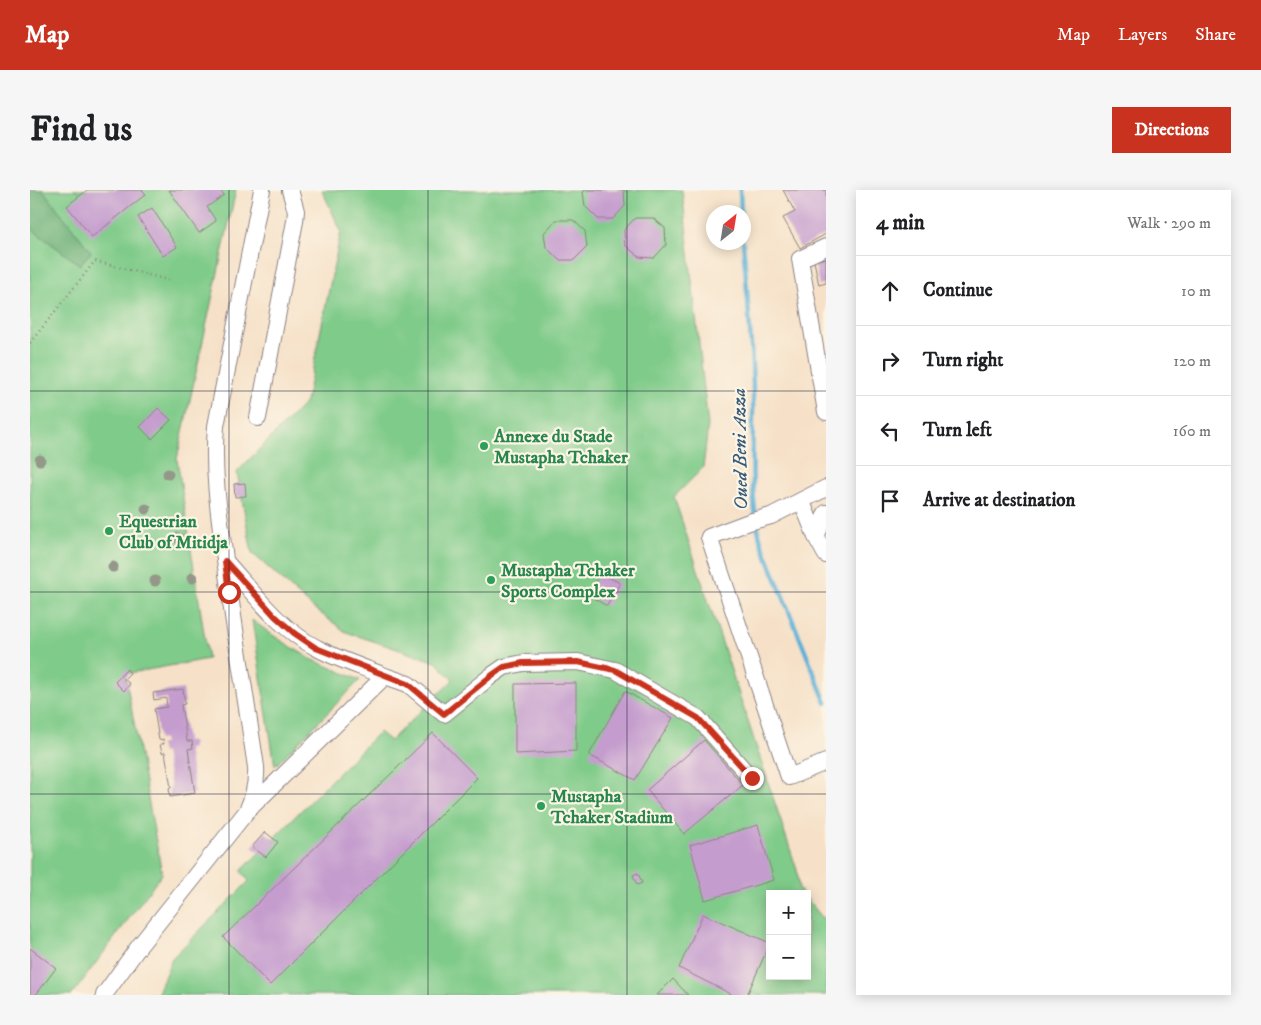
<!DOCTYPE html>
<html lang="en">
<head>
<meta charset="utf-8">
<style>
	:root { --surface:#fff; --page:#f6f6f6; --text:#202124; --muted:#757577; --line:#e0e0e0; --accent:#c8321e }
	body { margin:0; font-family:"IM FELL DW Pica",serif; background:var(--page); color:var(--text) }
	.controls { position:absolute; right:15px; bottom:15px; display:grid; overflow:hidden; border-radius:0px; box-shadow:0 2px 12px #0003 }
	.controls button { width:45px; height:45px; display:grid; place-items:center; padding:0; border:0; border-bottom:1px solid var(--line); background:var(--surface); color:var(--text); font:25px sans-serif }
	.compass { position:absolute; left:676px; top:15px; width:45px; height:45px; border-radius:50%; background:var(--surface); box-shadow:0 2px 12px #0003; rotate:30deg }
	.stop { position:absolute; width:15px; height:15px; margin:-11px; border:4px solid #c8321e; border-radius:50%; background:#fff }
	.stop.end { background:#c8321e; border-color:#fff; box-shadow:0 1px 5px #0008 }
	.list { margin:0; padding:0; list-style:none }
	h2 { display:flex; justify-content:space-between; align-items:center; height:65px; margin:0; padding:0 20px; font-size:21px }
	h2 small { font-size:16px; font-weight:400; color:var(--muted) }
	.list li { display:grid; grid-template-columns:32px 1fr auto; gap:15px; align-items:center; box-sizing:border-box; height:70px; padding:0 20px; border-top:1px solid var(--line) }
	.list b { display:block; font-size:19px; white-space:nowrap }
	.list em { font-size:16px; font-style:normal; color:var(--muted) }
	.icon { flex:none; width:28px; height:28px; fill:none; stroke:currentColor; stroke-width:2; stroke-linecap:round; stroke-linejoin:round }
	.map { position:relative; flex:none; width:796px; height:805px; overflow:hidden; border-radius:0px }
	header { display:flex; align-items:center; gap:30px; box-sizing:border-box; height:70px; padding:0 25px; background:var(--accent); color:#fff }
	header strong { font-size:24px }
	nav { display:flex; gap:28px; margin-inline-start:auto; font-size:18px }
	.intro { display:flex; align-items:center; justify-content:space-between; box-sizing:border-box; height:120px; padding:0 30px }
	h1 { margin:0; font-size:35px }
	.button { padding:12px 22px; border-radius:0px; background:var(--accent); color:#fff; font-size:18px; font-weight:700 }
	main { display:flex; gap:30px; padding:0 30px }
	aside { flex:1; background:var(--surface); border-radius:0px; box-shadow:0 2px 12px #0003 }
	.map>svg:first-child { display:block }
	.green { fill:#7fcb89; stroke:#507662 }
	.forest { fill:#67af75; stroke:#446858 }
	.lines { fill:none; stroke-linecap:round; stroke-linejoin:round }
	.stream { stroke:#5ab0d6; stroke-width:4.5 }
	.building { fill:#c49cce }
	.minor-casing { stroke:#8c8282; stroke-width:18 }
	.path { stroke:#8c8282; stroke-width:2.5; stroke-dasharray:1 4; stroke-linecap:butt }
	.minor { stroke:#fff; stroke-width:16 }
	.tree { fill:#949889 }
	.route { stroke:#c8321e; stroke-width:6 }
	.grid { fill:none; stroke:#22223b; stroke-width:1; stroke-opacity:0.55 }
	.leisure-dot { fill:#2e9e5b; stroke:#fcf5e5; stroke-width:2 }
	.labels { text-anchor:middle; stroke-width:4.5; stroke-linejoin:round; paint-order:stroke }
	.leisure-label { font-size:18px; font-weight:bold; fill:#27864d; stroke:#fcf5e5; text-anchor:start }
	.water-label { font-size:19px; font-style:italic; fill:#385b79; stroke:#fcf5e5 }
</style>
</head>
<body>
<header>
<strong>Map</strong>
<nav><a>Map</a><a>Layers</a><a>Share</a></nav>
</header>
<div class="intro"><h1>Find us</h1><a class="button">Directions</a></div>
<main>
<div class="map">
<svg width="796" height="805" viewBox="0 0 796 805">
	<rect width="100%" height="100%" fill="#fcf5e5"/>
	<filter id="ink" filterUnits="userSpaceOnUse"><feTurbulence type="fractalNoise" baseFrequency=".02" numOctaves="2"/><feDisplacementMap in="SourceGraphic" scale="10" xChannelSelector="R" yChannelSelector="G"/><feConvolveMatrix kernelMatrix="1 2 1 2 8 2 1 2 1" color-interpolation-filters="sRGB"/></filter>
	<filter id="wash" filterUnits="userSpaceOnUse"><feTurbulence type="fractalNoise" baseFrequency=".0096" numOctaves="4" result="noise"/><feDisplacementMap in="SourceGraphic" scale="20" xChannelSelector="R" yChannelSelector="G"/><feGaussianBlur stdDeviation="1.12" result="paint"/><feColorMatrix in="noise" values="0 0 0 0 0 0 0 0 0 0 0 0 0 0 0 0 0 1.4 0 .05"/><feComposite in="paint" operator="in"/></filter>
	<g filter="url(#wash)">
		<rect width="100%" height="100%" fill="#f6e1c8"/>
		<path class="green" d="M0 0H206L147 269 178 469 95 484 132 684 42 805H0Z
			M292 0H652L678 235 673 278 644 307 767 680 769 699 773 704H740V786H777V709L796 732V805H127L142 768 219 691 211 681 349 542 360 551 423 490 406 472 316 442 282 417 222 363 207 282 276 212 311 41Z
			M222 430 244 446 281 469 330 490 245 576Z"/>
		<path class="forest" d="M0 0H13L61 62 50 75 0 38Z"/>
		<g class="lines">
			<path class="stream" d="M710 0 711 22
				M713 52C717 102 722 151 723 201 724 251 718 303 731 352L796 513"/>
		</g>
		<g id="blocks">
			<path class="building" d="M57 0H112L116 4 62 47 37 16Z
				M139 0H190L194 5 177 17 186 31 169 43Z
				M555 0H594L595 16 583 29H568L555 16 553 2Z
				M753 0H796V44L770 58 753 28 765 22Z
				M122 18 147 57 133 66 108 27Z
				M605 28H623L635 38 636 55 624 68 609 67 595 55 594 40Z
				M526 30H543L555 41 557 57 544 70H529L516 57 514 43Z
				M796 68V93L789 95 784 71Z
				M128 218 141 230 122 249 110 237Z
				M215 293 216 306 205 307 204 294Z
				M570 383 590 393 577 416 558 405Z
				M97 479 100 483 94 489 100 494 94 501 85 492Z
				M546 493V561L485 564V494Z
				M153 499 155 514 151 515 157 551H162L163 558 158 559 165 603 140 607 139 598H141L135 562 132 563 130 554H134L133 549 129 550 124 519 137 517 136 508 124 510 123 503Z
				M595 501 643 528 605 590 559 565Z
				M403 543 447 588 240 795 193 747Z
				M674 550 713 595 654 644 617 600Z
				M728 635 744 690 675 710 660 655Z
				M235 642 248 652 236 667 222 657Z
				M608 683 612 693 607 695 603 685Z
				M673 724 740 753 717 805H703L649 778Z
				M0 758 26 778 6 805H0Z
				M643 789 658 805H627Z"/>
		</g>
	</g>
	<g filter="url(#ink)">
		<use href="#blocks" fill-opacity="0" stroke="#8c8282" stroke-width="1"/>
		<g class="lines">
			<defs>
				<path id="minor" d="M796 57 770 69 796 222
					M228 228 265 31 266 21 260 0
					M796 298 741 326 719 332 679 347 759 587 796 572
					M772 312 786 347 796 365
					M786 347 796 323
					M195 371C223 402 249 439 287 458 309 470 333 477 355 486L220 618
					M355 486 378 494 414 524 461 486 474 477 493 473 548 472 585 480 668 528 722 589
					M74 805 110 755 217 621C224 606 227 593 226 577 216 510 205 443 196 377 190 330 182 284 186 236L232 0"/>
			</defs>
			<use href="#minor" class="minor-casing"/>
			<path class="path" d="M0 153 65 71 142 91"/>
			<use href="#minor" class="minor"/>
		</g>
		<g class="tree">
			<circle cx="10" cy="270" r="5.5"/>
			<circle cx="138" cy="284" r="5.5"/>
			<circle cx="116" cy="319" r="5.5"/>
			<circle cx="148" cy="348" r="5.5"/>
			<circle cx="83" cy="377" r="5.5"/>
			<circle cx="162" cy="388" r="5.5"/>
			<circle cx="125" cy="391" r="5.5"/>
		</g>
	</g>
	<g class="lines" filter="url(#ink)">
		<path class="route" d="M199 402 195 371 245 426 264 443 286 458 378 494 414 524 461 486 474 477 493 473 548 472 585 480 668 528 722 588"/>
	</g>
	<path class="grid" d="M199 0V805M398 0V805M597 0V805M0 201H796M0 402H796M0 604H796"/>
	<g class="leisure-dot">
		<circle cx="454" cy="256" r="5"/>
		<circle cx="79" cy="341" r="5"/>
		<circle cx="461" cy="390" r="5"/>
		<circle cx="511" cy="616" r="5"/>
	</g>
	<g class="labels">
		<g class="leisure-label">
			<text x="464" y="252">Annexe du Stade<tspan x="464" dy="21">Mustapha Tchaker</tspan></text>
			<text x="89" y="337">Equestrian<tspan x="89" dy="21">Club of Mitidja</tspan></text>
			<text x="471" y="386">Mustapha Tchaker<tspan x="471" dy="21">Sports Complex</tspan></text>
			<text x="521" y="612">Mustapha<tspan x="521" dy="21">Tchaker Stadium</tspan></text>
		</g>
		<g class="water-label">
			<text transform="translate(709 259) rotate(-91)" y="7">Oued Beni Azza</text>
		</g>
	</g>
</svg>
<div class="controls">
<button>+</button>
<button>−</button>
</div>
<svg class="compass" viewBox="-18 -18 36 36"><path d="M0-13l5 13h-10z" fill="#e53935"/><path d="M0 13l5-13h-10z" fill="#757577"/></svg>
<div class="stop" style="left:199px;top:402px"></div>
<div class="stop end" style="left:722px;top:588px"></div>
</div>
<aside>
<h2>4 min<small>Walk · 290 m</small></h2>
<ul class="list">
<li><svg class="icon" aria-label="ahead" viewBox="0 0 24 24"><path d="M12 20V5M6 11l6-6 6 6"/></svg><div><b>Continue</b></div><em>10 m</em></li>
<li><svg class="icon" aria-label="right" viewBox="0 0 24 24"><path d="M7 20v-9h11M14 6l5 5-5 5"/></svg><div><b>Turn right</b></div><em>120 m</em></li>
<li><svg class="icon" aria-label="left" viewBox="0 0 24 24"><path d="M17 20v-9H6M10 6l-5 5 5 5"/></svg><div><b>Turn left</b></div><em>160 m</em></li>
<li><svg class="icon" aria-label="arrive" viewBox="0 0 24 24"><path d="M6 21V4h12l-3 4 3 4H6"/></svg><div><b>Arrive at destination</b></div></li>
</ul>
</aside>
</main>
</body>
</html>
